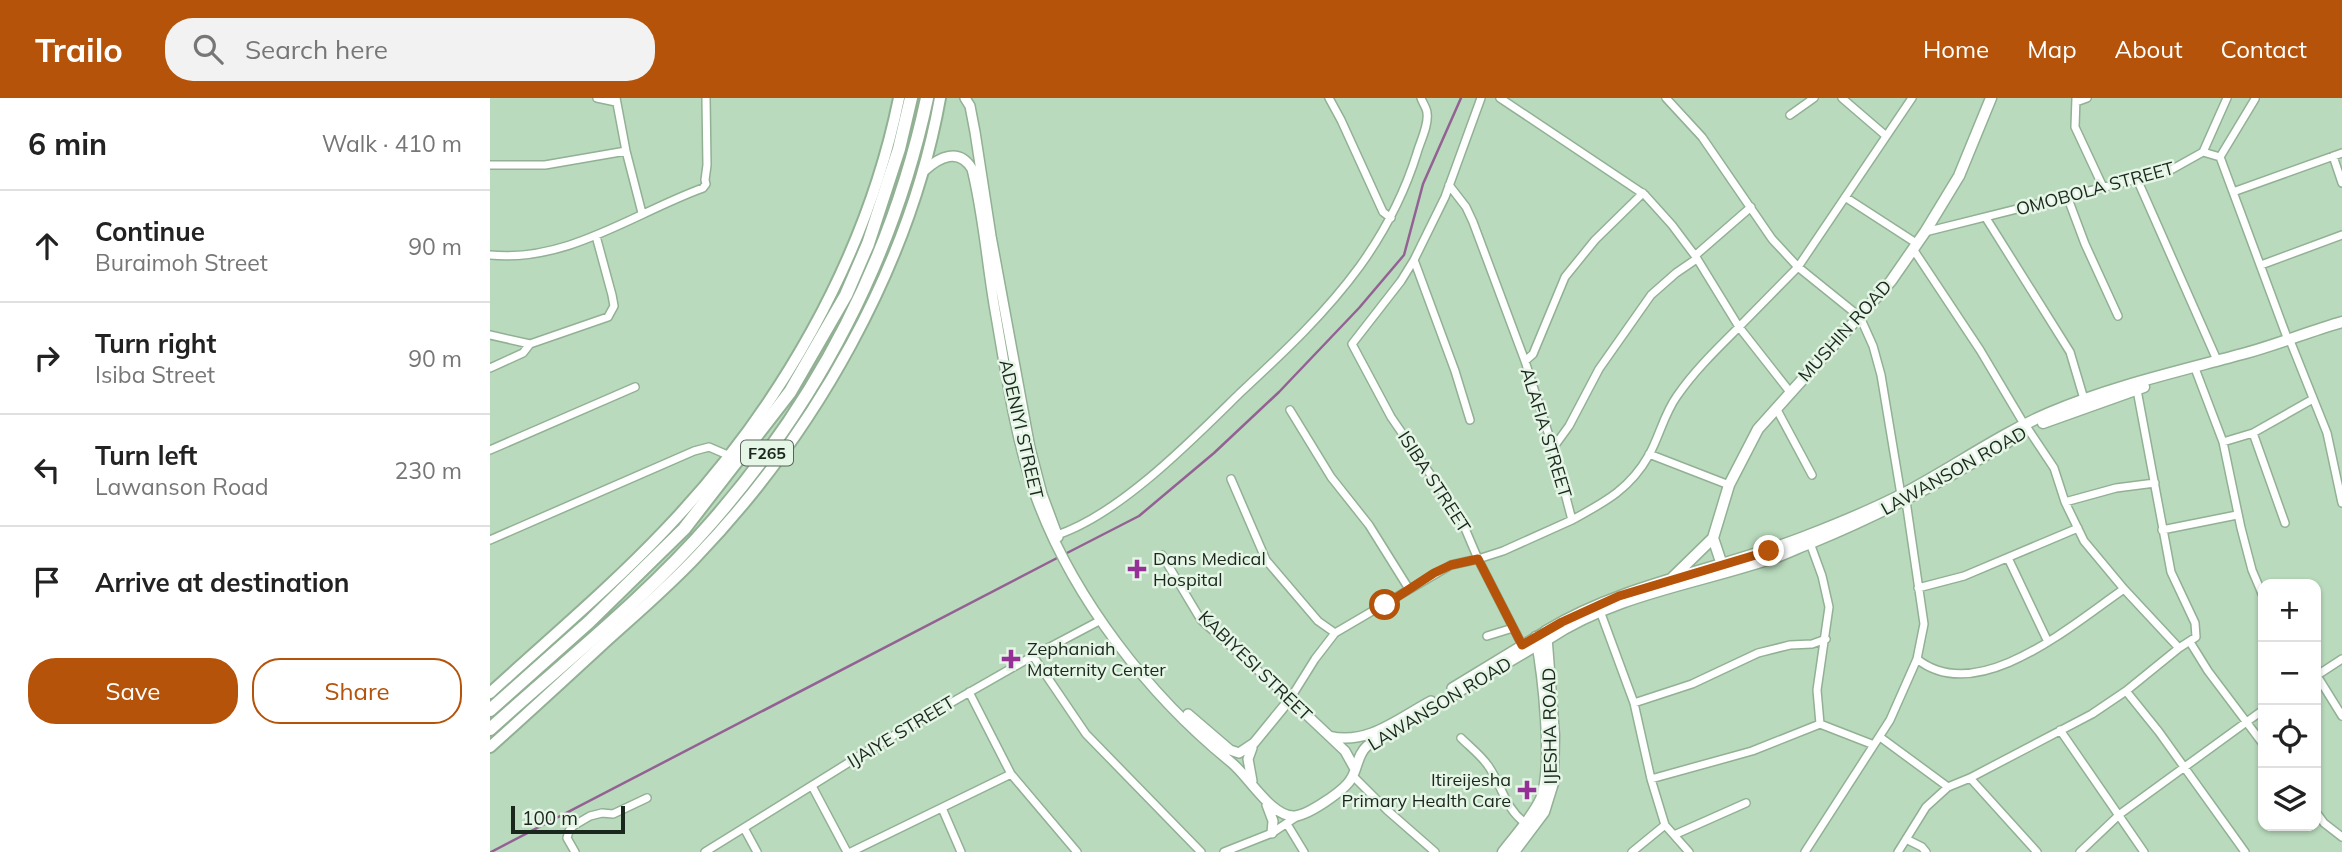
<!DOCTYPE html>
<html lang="en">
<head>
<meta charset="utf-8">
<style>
	:root { --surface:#fff; --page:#f2f2f2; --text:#222; --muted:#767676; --line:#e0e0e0; --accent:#b45309 }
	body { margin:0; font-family:Mulish,sans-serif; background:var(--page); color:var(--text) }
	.controls { position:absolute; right:21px; bottom:21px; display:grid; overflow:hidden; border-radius:14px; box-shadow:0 2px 5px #0004 }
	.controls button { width:63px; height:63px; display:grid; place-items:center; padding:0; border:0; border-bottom:2px solid var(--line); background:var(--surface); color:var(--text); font:35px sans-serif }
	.scale { position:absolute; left:21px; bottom:18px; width:114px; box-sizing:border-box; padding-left:7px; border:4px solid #1a271c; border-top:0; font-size:19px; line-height:24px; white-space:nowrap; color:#1a271c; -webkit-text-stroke:5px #e5f5e6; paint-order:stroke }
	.stop { position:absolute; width:21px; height:21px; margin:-16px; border:5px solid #b45309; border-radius:50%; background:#fff }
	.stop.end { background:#b45309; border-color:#fff; box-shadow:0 2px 7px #0008 }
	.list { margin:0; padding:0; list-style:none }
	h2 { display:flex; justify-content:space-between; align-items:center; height:91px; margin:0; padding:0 28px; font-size:30px }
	h2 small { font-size:23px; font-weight:400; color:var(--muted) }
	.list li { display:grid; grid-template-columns:46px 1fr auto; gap:21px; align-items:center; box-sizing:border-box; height:112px; padding:0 28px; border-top:2px solid var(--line) }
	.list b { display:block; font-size:26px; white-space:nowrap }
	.list p { margin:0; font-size:23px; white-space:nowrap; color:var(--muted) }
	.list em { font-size:23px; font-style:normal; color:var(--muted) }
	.actions { display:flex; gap:14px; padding:21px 28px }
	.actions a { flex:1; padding:16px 0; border:2px solid var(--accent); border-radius:28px; text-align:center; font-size:24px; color:var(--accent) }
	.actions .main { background:var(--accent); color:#fff }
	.icon { flex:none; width:38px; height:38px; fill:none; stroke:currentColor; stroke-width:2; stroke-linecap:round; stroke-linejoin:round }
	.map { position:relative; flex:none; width:1852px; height:754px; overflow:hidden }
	header { display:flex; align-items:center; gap:42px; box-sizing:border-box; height:98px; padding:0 35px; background:var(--accent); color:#fff }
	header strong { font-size:33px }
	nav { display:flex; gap:38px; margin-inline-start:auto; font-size:24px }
	.search { width:490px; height:63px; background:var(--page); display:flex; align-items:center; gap:18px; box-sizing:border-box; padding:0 24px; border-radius:28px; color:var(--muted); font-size:26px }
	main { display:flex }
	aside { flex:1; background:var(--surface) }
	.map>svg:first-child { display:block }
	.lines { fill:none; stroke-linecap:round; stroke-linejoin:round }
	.stream { stroke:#946194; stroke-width:2.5 }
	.minor-casing { stroke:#92b194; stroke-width:10 }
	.tertiary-casing { stroke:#92b194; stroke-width:12 }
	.secondary-casing { stroke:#92b194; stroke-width:13 }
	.primary-casing { stroke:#92b194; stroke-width:14 }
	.motorway-casing { stroke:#92b194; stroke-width:16 }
	.minor { stroke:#fff; stroke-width:7 }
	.tertiary { stroke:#fff; stroke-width:9 }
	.secondary { stroke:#fff; stroke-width:10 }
	.primary { stroke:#fff; stroke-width:10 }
	.motorway { stroke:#fff; stroke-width:12 }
	.route { stroke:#b45309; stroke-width:9 }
	.poi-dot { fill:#953196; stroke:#e5f5e6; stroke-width:2.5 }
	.labels { text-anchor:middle; stroke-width:5; stroke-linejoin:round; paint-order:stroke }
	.shield { fill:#e5f5e6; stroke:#576559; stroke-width:2 }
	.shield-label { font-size:16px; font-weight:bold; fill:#1a271c }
	.street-label { font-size:18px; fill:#1a271c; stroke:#e5f5e6 }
	.poi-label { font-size:18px; fill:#1a271c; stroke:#e5f5e6; text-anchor:start }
</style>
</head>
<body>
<header>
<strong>Trailo</strong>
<div class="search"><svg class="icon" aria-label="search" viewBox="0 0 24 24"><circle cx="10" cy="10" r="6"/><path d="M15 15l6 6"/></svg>Search here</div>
<nav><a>Home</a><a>Map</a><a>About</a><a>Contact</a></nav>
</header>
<main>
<aside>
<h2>6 min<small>Walk · 410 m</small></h2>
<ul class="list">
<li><svg class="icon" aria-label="ahead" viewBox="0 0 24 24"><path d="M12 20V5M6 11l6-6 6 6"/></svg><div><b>Continue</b><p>Buraimoh Street</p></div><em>90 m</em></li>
<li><svg class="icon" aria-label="right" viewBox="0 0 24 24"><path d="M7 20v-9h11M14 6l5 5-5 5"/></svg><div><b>Turn right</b><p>Isiba Street</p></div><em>90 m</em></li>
<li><svg class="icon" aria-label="left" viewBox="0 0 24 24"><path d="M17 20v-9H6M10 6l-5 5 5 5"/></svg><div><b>Turn left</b><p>Lawanson Road</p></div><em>230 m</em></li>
<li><svg class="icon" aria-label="arrive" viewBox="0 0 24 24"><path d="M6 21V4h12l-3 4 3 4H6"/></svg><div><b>Arrive at destination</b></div></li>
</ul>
<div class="actions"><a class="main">Save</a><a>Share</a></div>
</aside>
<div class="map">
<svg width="1852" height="754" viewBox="0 0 1852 754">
	<rect width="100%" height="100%" fill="#b9dabc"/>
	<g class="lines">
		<path class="stream" d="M575 456 649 418 724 355 789 294 869 210 914 157 933 86 971 0
			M1 754 569 459"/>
		<defs>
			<path id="minor" d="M107 0 126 4
				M126 0 136 53 152 115
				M839 0 851 22 893 114 901 120
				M991 0 955 99 924 162 911 183 862 246 901 319 971 421 988 461 1032 547
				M1010 0 1155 97 1182 127 1206 159 1249 229 1308 169 1422 0
				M1176 0 1212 39 1282 141 1308 169 1370 219 1383 248 1391 277 1411 397
				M1352 0 1395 37
				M1586 0 1585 29 1613 89
				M1586 4 1597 0
				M1300 17 1324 0
				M1713 54 1730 59 1798 242
				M1843 58 1852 85
				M1730 59 1765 1
				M0 67H55L136 53
				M1647 81 1727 262
				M959 87 976 109 983 124 1035 263 1063 350 1082 422C1115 404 1140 391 1159 357 1170 337 1174 316 1187 298 1205 272 1227 251 1249 229L1300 294
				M1743 94 1852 55
				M1577 98 1595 146 1628 218
				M1355 99 1426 145
				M1496 120 1580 254 1594 301
				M1435 134 1679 73 1713 54 1737 0
				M1423 151 1490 252 1534 326
				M0 157C77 165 144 115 213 90L216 86 215 82 217 67 216 0
				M924 162 965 273 980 322
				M1771 167 1852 137
				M0 237 40 246
				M1801 245 1837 335 1852 405
				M1035 263 1043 256 1075 179 1105 142 1153 95
				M0 270 33 255 40 246 118 219 124 208 122 197 106 138
				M1706 273 1733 344 1751 430 1762 472 1773 498
				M1286 310 1322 377
				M800 312 841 379 879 427 919 491
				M1538 331 1564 370 1575 404 1594 443 1634 491 1689 550
				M1763 335 1795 425
				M1733 344 1763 335 1823 301
				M1063 350 1079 328 1109 271 1161 197 1186 175 1205 162 1207 156 1261 109
				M0 352 145 289
				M1159 356 1239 387
				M741 381 776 462 828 523 845 535
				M1575 404 1626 390 1665 385
				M1672 432 1747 417
				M567 437C630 416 702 342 750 295 793 255 835 216 870 168 895 133 914 97 927 55 930 44 939 27 937 15 937 10 932 4 931 0
				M0 442 204 353 219 349 240 358
				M1320 445 1332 478 1339 509 1327 592 1330 626 1384 647
				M672 457 711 522 800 601 825 561 845 535 961 467 988 461 1013 453 1082 422
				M1518 460 1558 544
				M1428 490 1474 478 1588 430
				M1110 513 1144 605 1161 681 1175 727 1199 754
				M997 538 1023 530
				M1700 544 1718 573 1773 646
				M543 558 596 636 711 754
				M1427 561C1488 610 1584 525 1634 491
				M1826 576 1852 618
				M1826 578 1852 561
				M1636 593 1669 634 1755 754
				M479 594 521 676 587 754
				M1144 605 1202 586 1268 555 1300 547 1322 546 1336 541
				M1570 632 1654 754
				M1390 639 1458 689
				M971 640C980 649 992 658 999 669 1012 688 1015 710 1035 725
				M863 678 897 712 945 754
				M1480 680 1547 754
				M1161 681 1262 653 1330 626
				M322 688 357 754
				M452 710 471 754
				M1826 714 1834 725 1852 739
				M797 726 814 754
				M254 730 267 754
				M1184 737 1256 705
				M1416 741 1432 749 1436 754
				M85 754 77 740 79 733 83 728 100 718 112 715 123 716 157 700
				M215 754 387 647 543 558 611 522
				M361 754 521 676
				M734 754 782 735 809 717
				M1142 754 1175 727
				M1315 754 1400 622 1427 561 1434 526 1416 403
				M1408 754 1436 709 1458 689 1480 680 1602 616 1636 593 1689 550 1706 539 1705 525 1681 474 1647 292
				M1590 754 1630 716 1773 612"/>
			<path id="tertiary" d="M475 0 480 8 485 34 501 138 540 350 552 396 568 439
				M434 73C449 59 469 49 482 71 494 119 497 169 506 218 516 276 526 344 546 399 583 500 659 598 742 665 759 679 782 720 805 718 818 717 854 693 861 681 868 670 867 657 877 648L1058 541
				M962 590 1056 533
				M698 616 740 652 749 655 764 645 800 601 855 653 865 671
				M839 638C877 648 909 620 941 603
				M762 650 758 661 762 683
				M777 707 783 723 782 735"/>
			<path id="secondary" d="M1553 325 1654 289
				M1232 467 1223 440 1239 387 1268 331 1401 183 1435 134 1469 78 1501 0
				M1180 482 1223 440
				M1058 541C1127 495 1212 485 1289 458 1300 454 1312 448 1323 444 1392 416 1455 382 1518 344
				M1013 754C1026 737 1042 720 1051 701 1064 668 1053 575 1046 539
				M1024 754 1054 714 1063 685 1064 637 1056 533C1137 484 1232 472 1319 437 1350 425 1381 412 1411 397 1461 371 1508 337 1559 315 1622 288 1690 273 1756 255 1789 246 1820 233 1852 224"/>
			<path id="primary" d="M0 595C59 541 120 490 175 432 288 314 376 162 409 0
				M0 649C38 615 76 580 114 545 145 517 178 489 207 458 324 336 420 168 450 0"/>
			<path id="motorway" d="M0 612 99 524 194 431 300 294 356 197 378 146 409 51 421 0
				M0 631C74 564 155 501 221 425 328 303 403 159 437 0"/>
		</defs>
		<use href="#minor" class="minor-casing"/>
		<use href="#tertiary" class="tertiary-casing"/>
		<use href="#secondary" class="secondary-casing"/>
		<use href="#primary" class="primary-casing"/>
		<use href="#motorway" class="motorway-casing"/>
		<use href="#minor" class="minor"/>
		<use href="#tertiary" class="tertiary"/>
		<use href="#secondary" class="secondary"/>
		<use href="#primary" class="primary"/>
		<use href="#motorway" class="motorway"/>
	</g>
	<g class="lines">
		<path class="route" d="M895 507 944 475 961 467 988 461 1032 547 1072 524 1129 498 1279 453"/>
	</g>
	<g class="poi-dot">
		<path d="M643.5 460.5h7v7h7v7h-7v7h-7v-7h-7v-7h7z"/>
		<path d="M517.5 550.5h7v7h7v7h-7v7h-7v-7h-7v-7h7z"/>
		<path d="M1033.5 681.5h7v7h7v7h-7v7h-7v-7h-7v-7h7z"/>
	</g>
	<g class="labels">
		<rect class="shield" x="251" y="342.5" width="52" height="25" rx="5"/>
		<g class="shield-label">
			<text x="277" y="361">F265</text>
		</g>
		<g class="street-label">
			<text transform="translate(1605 91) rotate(-15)" y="6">OMOBOLA STREET</text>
			<text transform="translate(1355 233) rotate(-48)" y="6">MUSHIN ROAD</text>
			<text transform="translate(531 331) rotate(77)" y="6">ADENIYI STREET</text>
			<text transform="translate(1056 335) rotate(73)" y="6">ALAFIA STREET</text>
			<text transform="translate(1464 373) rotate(-29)" y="6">LAWANSON ROAD</text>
			<text transform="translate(944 384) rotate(57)" y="6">ISIBA STREET</text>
			<text transform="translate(765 568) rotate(44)" y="6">KABIYESI STREET</text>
			<text transform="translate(950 606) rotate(-31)" y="6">LAWANSON ROAD</text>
			<text transform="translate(1060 628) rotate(-91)" y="6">IJESHA ROAD</text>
			<text transform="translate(411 634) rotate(-31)" y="6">IJAIYE STREET</text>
		</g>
		<g class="poi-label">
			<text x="663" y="467">Dans Medical<tspan x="663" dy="21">Hospital</tspan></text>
			<text x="537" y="557">Zephaniah<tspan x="537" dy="21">Maternity Center</tspan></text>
			<text x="1021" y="688" text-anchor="end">Itireijesha<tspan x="1021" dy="21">Primary Health Care</tspan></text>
		</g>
	</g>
</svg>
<div class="controls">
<button>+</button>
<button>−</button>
<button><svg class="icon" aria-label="locate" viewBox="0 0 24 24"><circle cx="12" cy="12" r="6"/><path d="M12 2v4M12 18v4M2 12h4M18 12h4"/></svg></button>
<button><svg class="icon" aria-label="layers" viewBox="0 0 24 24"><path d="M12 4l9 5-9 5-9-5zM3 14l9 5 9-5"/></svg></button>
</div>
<div class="scale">100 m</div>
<div class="stop" style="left:895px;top:507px"></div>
<div class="stop end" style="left:1279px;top:453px"></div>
</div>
</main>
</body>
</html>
